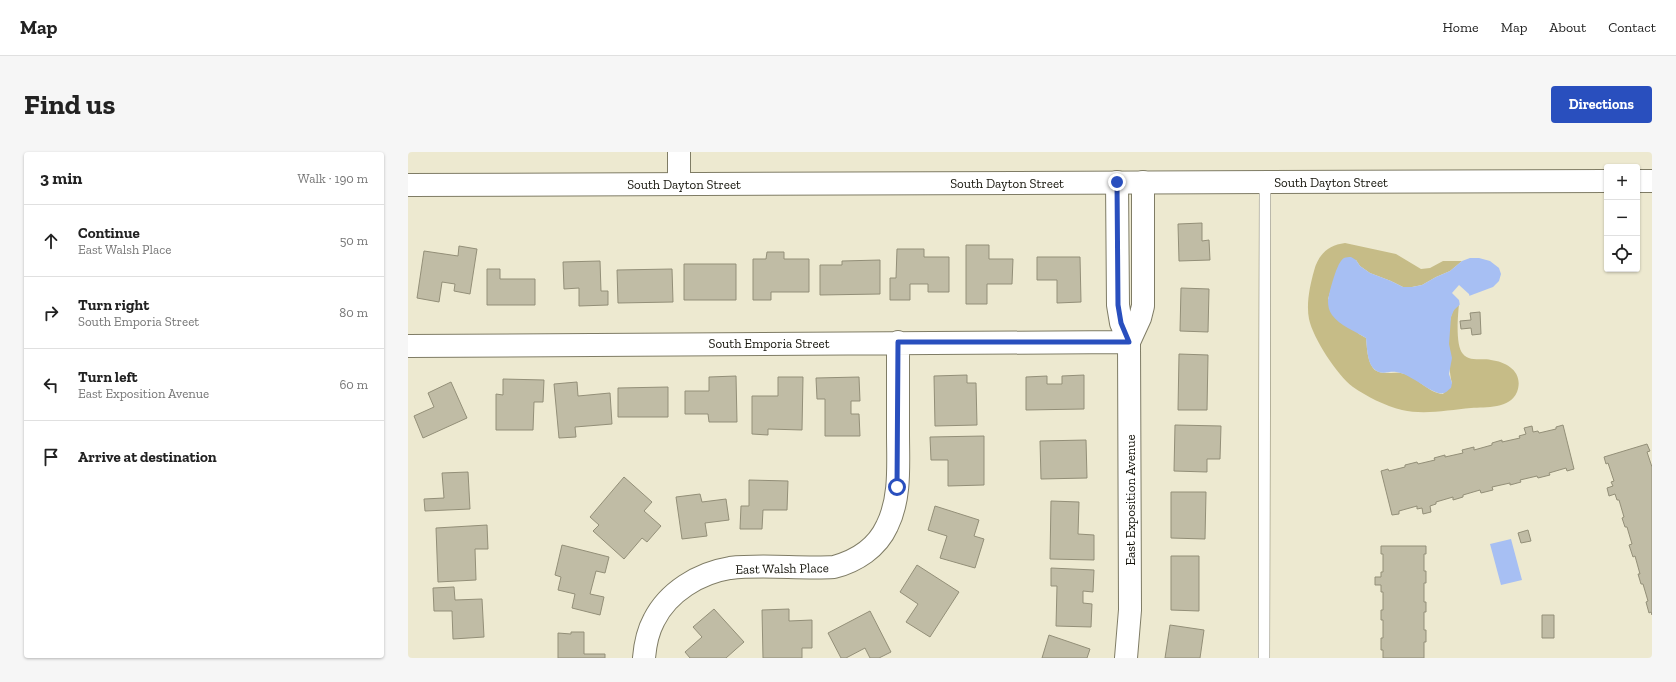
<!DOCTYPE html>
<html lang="en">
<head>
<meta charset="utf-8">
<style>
	:root { --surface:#fff; --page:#f6f6f6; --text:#222; --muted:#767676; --line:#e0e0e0; --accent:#294fbe }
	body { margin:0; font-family:"Zilla Slab",serif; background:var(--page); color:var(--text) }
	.controls { position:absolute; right:12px; top:12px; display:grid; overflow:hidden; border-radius:4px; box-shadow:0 1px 3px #0004 }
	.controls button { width:36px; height:36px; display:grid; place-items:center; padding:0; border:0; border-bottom:1px solid var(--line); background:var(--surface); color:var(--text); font:20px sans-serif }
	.stop { position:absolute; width:12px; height:12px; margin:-9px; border:3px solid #294fbe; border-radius:50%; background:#fff }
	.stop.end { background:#294fbe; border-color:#fff; box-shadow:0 1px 4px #0008 }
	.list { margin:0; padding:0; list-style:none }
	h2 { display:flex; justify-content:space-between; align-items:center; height:52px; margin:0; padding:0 16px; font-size:17px }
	h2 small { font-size:13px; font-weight:400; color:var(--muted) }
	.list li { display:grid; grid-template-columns:26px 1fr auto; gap:12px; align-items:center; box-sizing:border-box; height:72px; padding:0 16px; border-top:1px solid var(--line) }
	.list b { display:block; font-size:15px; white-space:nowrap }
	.list p { margin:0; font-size:13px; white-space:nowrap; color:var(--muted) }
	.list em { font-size:13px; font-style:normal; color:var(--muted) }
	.icon { flex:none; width:22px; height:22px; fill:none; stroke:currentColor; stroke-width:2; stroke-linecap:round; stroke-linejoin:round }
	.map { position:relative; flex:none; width:1244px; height:506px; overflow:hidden; border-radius:4px }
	header { display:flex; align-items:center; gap:24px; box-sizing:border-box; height:56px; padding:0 20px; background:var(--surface); border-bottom:1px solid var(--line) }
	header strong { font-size:19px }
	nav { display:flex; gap:22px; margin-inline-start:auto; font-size:14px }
	.intro { display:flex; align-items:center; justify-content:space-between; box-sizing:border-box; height:96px; padding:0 24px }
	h1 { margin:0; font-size:28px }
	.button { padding:10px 18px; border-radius:4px; background:var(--accent); color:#fff; font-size:14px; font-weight:700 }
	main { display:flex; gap:24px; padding:0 24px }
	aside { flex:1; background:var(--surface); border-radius:4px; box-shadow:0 1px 3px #0004 }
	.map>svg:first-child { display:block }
	.green { fill:#c6bc87 }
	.water { fill:#a7bff3 }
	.pier { fill:#ede9d0 }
	.building { fill:#c0bca5; stroke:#938f78 }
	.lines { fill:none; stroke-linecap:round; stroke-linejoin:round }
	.lane-casing { stroke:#7f7c65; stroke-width:12 }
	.street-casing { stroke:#7f7c65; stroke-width:24 }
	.secondary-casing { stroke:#7f7c65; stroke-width:24 }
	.lane { stroke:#fff; stroke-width:11 }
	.street { stroke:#fff; stroke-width:22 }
	.secondary { stroke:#fff; stroke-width:22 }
	.route { stroke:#294fbe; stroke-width:5 }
	.labels { text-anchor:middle; stroke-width:3; stroke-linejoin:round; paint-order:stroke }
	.street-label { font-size:13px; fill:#14130a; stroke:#fff }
</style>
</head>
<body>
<header>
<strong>Map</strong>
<nav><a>Home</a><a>Map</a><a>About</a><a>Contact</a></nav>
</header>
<div class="intro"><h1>Find us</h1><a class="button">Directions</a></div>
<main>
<aside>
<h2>3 min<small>Walk · 190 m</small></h2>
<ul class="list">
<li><svg class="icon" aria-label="ahead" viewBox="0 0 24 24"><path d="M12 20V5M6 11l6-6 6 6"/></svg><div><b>Continue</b><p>East Walsh Place</p></div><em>50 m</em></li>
<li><svg class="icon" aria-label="right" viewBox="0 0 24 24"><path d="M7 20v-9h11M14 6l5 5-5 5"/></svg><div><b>Turn right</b><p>South Emporia Street</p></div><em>80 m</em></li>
<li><svg class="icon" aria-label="left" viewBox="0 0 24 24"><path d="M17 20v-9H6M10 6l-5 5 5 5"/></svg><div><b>Turn left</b><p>East Exposition Avenue</p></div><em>60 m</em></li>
<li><svg class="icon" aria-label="arrive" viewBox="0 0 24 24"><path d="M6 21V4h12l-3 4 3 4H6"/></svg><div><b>Arrive at destination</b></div></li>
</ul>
</aside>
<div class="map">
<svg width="1244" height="506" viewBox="0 0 1244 506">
	<rect width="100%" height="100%" fill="#ede9d0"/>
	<path class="green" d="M937 91 988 102 1013 117 1022 116 1035 109H1054L1042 119 1028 125 1014 133 1004 135H995L983 129 962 121 952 114 948 108 929 118 920 147 951 182 958 186C959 195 959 208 965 216 972 225 987 218 997 222 1011 227 1021 241 1035 242L1044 231C1040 217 1039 178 1043 165 1044 159 1047 156 1051 152 1050 163 1047 193 1055 202 1061 210 1075 206 1083 208 1100 210 1116 221 1109 240 1102 257 1078 255 1063 256 1041 258 1016 263 994 258 977 254 958 244 945 235 929 223 905 186 901 167 898 152 902 133 906 119 910 103 920 93 937 91Z"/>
	<path class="water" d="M943 105 948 108 952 114 962 121 983 129 995 135H1004L1014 133 1028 125 1042 119 1054 109 1062 106H1071L1082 109 1091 116 1093 122 1091 129 1085 135 1061 144 1046 158 1043 165 1041 192 1044 206 1041 222 1044 231 1043 236C1041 237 1038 241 1036 241 1026 245 1003 221 988 220 980 219 972 224 965 216 959 209 959 195 958 186 947 179 932 174 924 163 921 159 920 154 920 149 921 141 929 109 936 106 938 105 941 105 943 105Z
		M1103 387 1114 428 1093 433 1082 392Z"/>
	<path class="pier" d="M1051 133 1061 142 1062 146 1052 154 1051 148 1044 141Z"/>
	<path class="building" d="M794 71V89L801 88 802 108 771 109 770 72Z
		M558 93H581V107H605L604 132H579V152H558Z
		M51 94 69 97 62 142 46 139 47 132 34 130 31 150 9 146 16 99 50 104Z
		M489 97H516V105H541V140H520V132H502V148H482V126H488Z
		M359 100H376V107H401V140H363V148H345V107H358Z
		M629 105H672L673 150 649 151V128H629Z
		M472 108V142L412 143V113H434V109Z
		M192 109 193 139H200V153L171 154V136L156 137 155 110Z
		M276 112H328V148H276Z
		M79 117H92V127H127V153H79Z
		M264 117 265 150 210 151 209 118Z
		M773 136 801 137 800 180 772 179Z
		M1072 160 1073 182 1064 183 1063 176 1053 177 1052 169 1063 168 1062 161Z
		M771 202 800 203 799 258H770Z
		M559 223V231H568L569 273 527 274 526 224Z
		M676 223V257L618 258V225L639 224V232H654V224Z
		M328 224 329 270H301L300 262H277V239H301V225Z
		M370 225H395L394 278 360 277V283L344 282V244H370Z
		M451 225 452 249H443V262H451L452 284H417V247H409L408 226Z
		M95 227 136 228 135 250H126L125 278H88V242L95 243Z
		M43 230 59 266 15 286 6 264 26 255 20 241Z
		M169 230 170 244 202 241 204 272 167 275 168 285 151 286 146 232Z
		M260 235V265H210V236Z
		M767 273 813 274 812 307H799V320L766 319Z
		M1155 273 1166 317 1159 319 1158 316 1141 321 1142 323 1130 326 1129 324 1112 328 1113 330 1102 333V331L1084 335 1085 338 1073 341 1072 338 1055 343V345L1045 348V345L1028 350V352L1022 354 1023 360 1015 362 1014 356 1009 357V354L991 359V362L984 363 973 319 980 317 981 319 997 315V313L1009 310 1010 312 1027 308 1026 306 1037 303V305L1055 301 1054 298 1066 295V298L1084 293V291L1094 288V290L1112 286 1111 284 1118 282 1116 276 1124 274 1125 280 1130 279 1131 281 1148 277V275Z
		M576 284V333L540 334V308H523L522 285Z
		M678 288 679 326 633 327 632 289Z
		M1239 292 1242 299 1239 300 1244 315V463L1243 460 1241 461 1238 450 1240 449 1235 432H1233L1230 422H1232L1227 404 1225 405 1221 393 1224 392 1219 375H1217L1214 366 1216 365 1211 348H1209L1207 342 1201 344 1199 336 1205 334 1203 330 1206 329 1200 311 1198 312 1196 305Z
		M60 320 62 357 17 359 16 347 36 346 34 321Z
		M216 325 244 350 236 359 253 374 239 390 234 386 216 407 185 379 191 373 182 365Z
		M341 328 380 329 379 358H355L354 377H332L333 354H341Z
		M763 340H798L797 387 763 386Z
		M292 342 294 350 318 347 321 368 297 371 299 384 274 387 268 345Z
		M643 349 671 350 670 382 686 383V408L642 407Z
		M527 354 571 368 566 384 576 387 567 416 532 406 539 384 520 378Z
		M79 373 80 397H67L68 428 30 430 28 376Z
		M1120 378 1123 389 1113 391 1110 381Z
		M154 393 201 405 197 421 188 419 182 442 196 445 192 463 164 456 167 442 150 438 153 425 147 423Z
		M973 394H1018V402H1016V419H1018V431H1016V450H1018V460H1016V478H1018V490H1016V506H975V498H973V486H975V468H973V458H975V440H973V433H967V425H973V420H975V402H973Z
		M763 404H791V459L763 458Z
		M509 413 551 440 522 485 498 470 510 452 492 440Z
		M643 416 686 418 685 440 675 439V451L684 452 683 475 648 474 649 434H643Z
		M46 435 47 448 74 447 76 485 45 487 44 459H26L25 436Z
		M306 457 336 490 318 506H282L277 500 294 485 285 475Z
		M381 457V469L404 468V496H394V506H355L354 458Z
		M462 459 483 500 471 506H462L457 496 438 506H433L420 481Z
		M1134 463H1146V486H1134Z
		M762 473 796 478 792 506H757Z
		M163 480H176V502H197V506H150V481L163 482Z
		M641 483 682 497 679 506H634Z"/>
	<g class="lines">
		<defs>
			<path id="lane" d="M856 506 857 30"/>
			<path id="street" d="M271 0V32
				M709 30 710 153 713 171 721 190 722 458 718 506
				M721 190 732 166 735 154V30
				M0 194 721 190
				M236 506C237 494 240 479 246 468 260 440 291 421 322 416 355 412 392 417 426 415 448 409 469 396 479 374 493 346 490 312 490 282 490 251 490 221 490 190"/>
			<path id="secondary" d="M1229 29H1244
				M0 33 1199 29"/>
		</defs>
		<use href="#lane" class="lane-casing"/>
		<use href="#street" class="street-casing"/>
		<use href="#secondary" class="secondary-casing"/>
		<use href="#lane" class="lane"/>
		<use href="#street" class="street"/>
		<use href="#secondary" class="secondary"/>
	</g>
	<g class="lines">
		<path class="route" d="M489 335 490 190H721L713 171 710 153 709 30"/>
	</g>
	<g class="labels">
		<g class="street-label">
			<text x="923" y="35">South Dayton Street</text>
			<text x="599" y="36">South Dayton Street</text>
			<text x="276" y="37">South Dayton Street</text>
			<text x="361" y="196">South Emporia Street</text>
			<text transform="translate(722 348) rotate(-90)" y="5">East Exposition Avenue</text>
			<text transform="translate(374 416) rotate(-1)" y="5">East Walsh Place</text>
		</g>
	</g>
</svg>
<div class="controls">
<button>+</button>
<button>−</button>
<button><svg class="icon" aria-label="locate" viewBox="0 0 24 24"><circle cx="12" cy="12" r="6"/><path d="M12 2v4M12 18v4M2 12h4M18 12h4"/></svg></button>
</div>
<div class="stop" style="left:489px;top:335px"></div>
<div class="stop end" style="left:709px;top:30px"></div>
</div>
</main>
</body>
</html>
